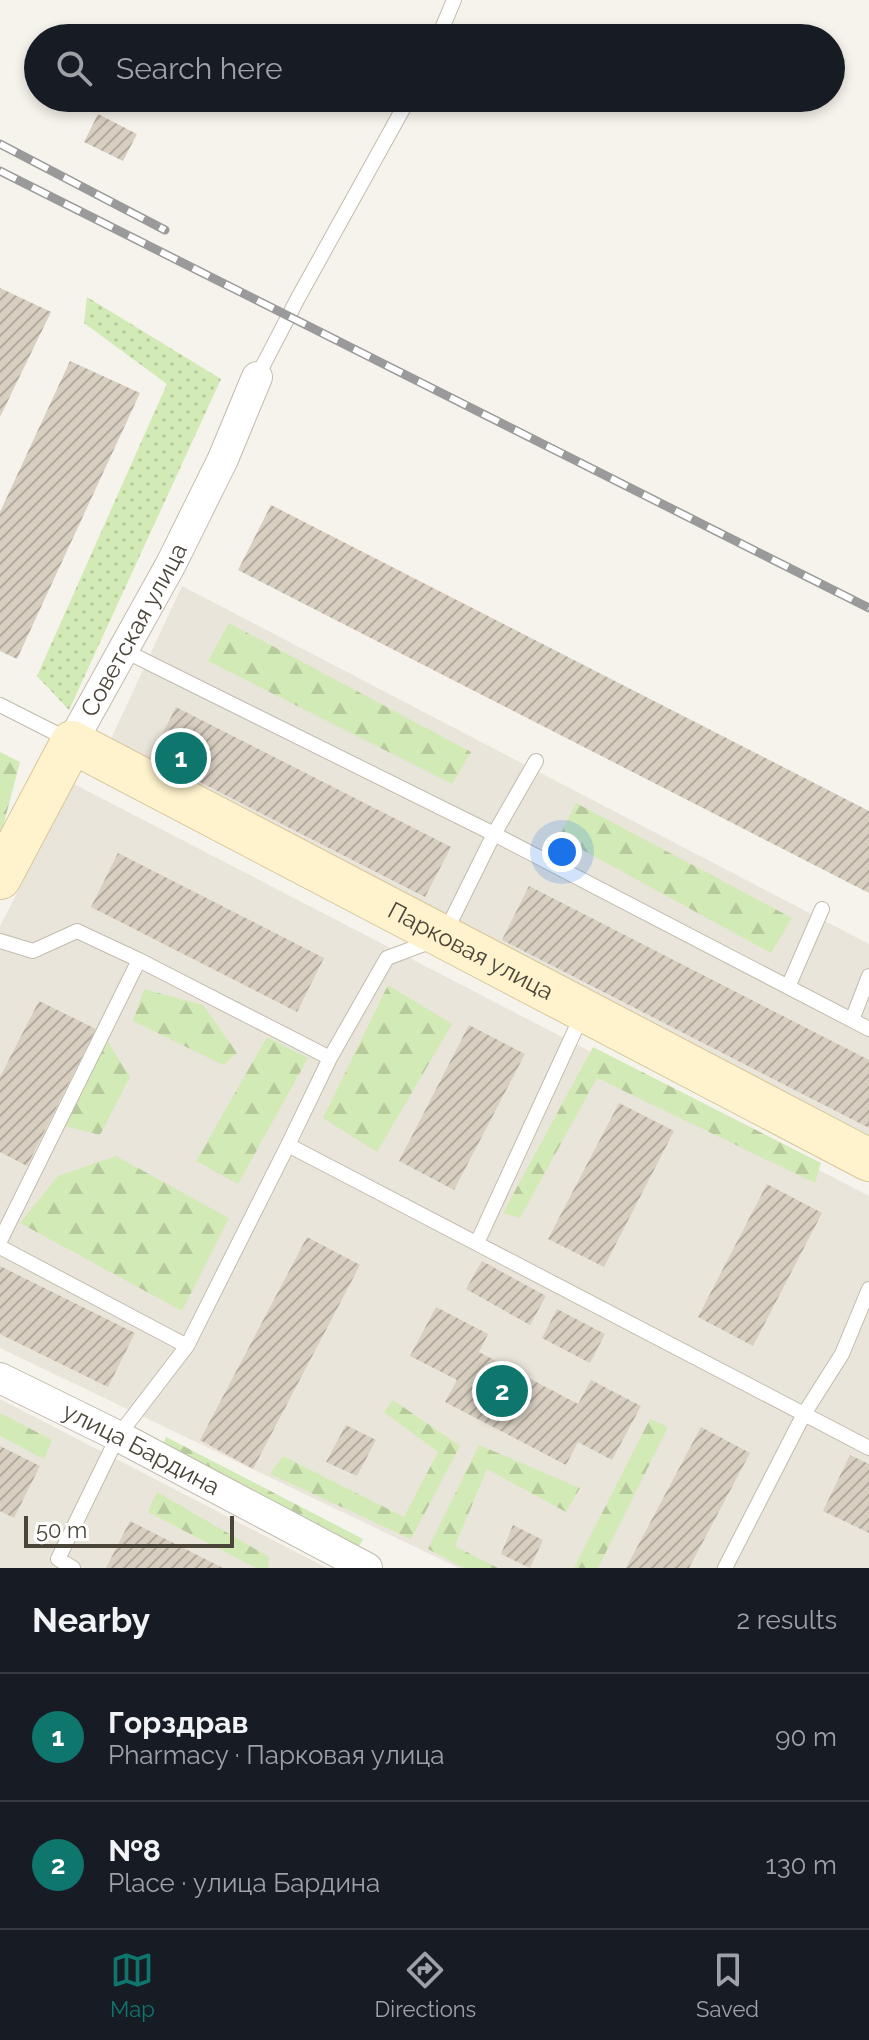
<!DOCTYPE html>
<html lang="en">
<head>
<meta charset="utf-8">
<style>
	:root { --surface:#171b24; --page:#242831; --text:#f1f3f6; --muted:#9ea1a6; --line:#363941; --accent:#0f766e }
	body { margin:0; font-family:Raleway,sans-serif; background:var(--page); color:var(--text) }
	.scale { position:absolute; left:24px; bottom:20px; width:210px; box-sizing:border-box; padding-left:8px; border:4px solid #4b4439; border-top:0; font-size:22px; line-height:28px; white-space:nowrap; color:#4b4439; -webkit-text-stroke:6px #fff; paint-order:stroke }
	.you { position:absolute; left:562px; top:852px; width:28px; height:28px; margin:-20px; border:6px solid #fff; border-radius:50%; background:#1a73e8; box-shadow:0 0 0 12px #1a73e833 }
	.badge { display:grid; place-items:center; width:52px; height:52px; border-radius:50%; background:var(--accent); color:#fff; font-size:26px; font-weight:700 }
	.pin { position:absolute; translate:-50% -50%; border:4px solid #fff; box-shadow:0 2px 8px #0006 }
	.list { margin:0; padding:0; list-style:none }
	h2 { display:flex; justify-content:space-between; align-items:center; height:104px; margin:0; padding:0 32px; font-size:34px }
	h2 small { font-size:26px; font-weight:400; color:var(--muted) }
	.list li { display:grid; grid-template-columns:52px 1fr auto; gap:24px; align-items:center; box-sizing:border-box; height:128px; padding:0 32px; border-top:2px solid var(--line) }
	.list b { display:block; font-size:30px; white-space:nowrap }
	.list p { margin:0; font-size:26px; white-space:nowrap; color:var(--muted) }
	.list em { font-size:26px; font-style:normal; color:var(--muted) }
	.icon { flex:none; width:44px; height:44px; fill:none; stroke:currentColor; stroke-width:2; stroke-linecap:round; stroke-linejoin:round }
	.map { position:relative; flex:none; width:869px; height:1568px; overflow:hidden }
	.search { position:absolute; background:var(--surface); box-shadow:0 4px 12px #0003; left:24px; right:24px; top:24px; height:88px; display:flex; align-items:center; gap:20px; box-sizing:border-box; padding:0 28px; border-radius:44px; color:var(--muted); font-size:30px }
	.sheet { height:360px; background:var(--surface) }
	nav { display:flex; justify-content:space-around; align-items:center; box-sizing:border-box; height:112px; border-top:2px solid var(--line); background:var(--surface); font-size:22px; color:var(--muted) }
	nav a { display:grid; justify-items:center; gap:4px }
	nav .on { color:var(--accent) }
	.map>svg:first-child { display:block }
	.residential { fill:#eae5da }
	.grass { fill:url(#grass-dots) }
	.forest { fill:url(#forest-firs) }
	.building { fill:url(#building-hatch) }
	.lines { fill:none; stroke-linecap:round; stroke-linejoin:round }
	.lane-casing { stroke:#c2bbae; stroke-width:16 }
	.street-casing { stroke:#c2bbae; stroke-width:32 }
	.secondary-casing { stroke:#d6c79b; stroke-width:44 }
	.lane { stroke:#fff; stroke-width:14 }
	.street { stroke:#fff; stroke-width:30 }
	.secondary { stroke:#fff3cd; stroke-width:42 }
	.rail-casing { stroke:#9a9a9a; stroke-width:9 }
	.rail { stroke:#fff; stroke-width:6; stroke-dasharray:18; stroke-linecap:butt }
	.labels { text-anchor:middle; stroke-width:7; stroke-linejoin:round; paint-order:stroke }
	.street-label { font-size:24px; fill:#4b4439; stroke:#fff }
</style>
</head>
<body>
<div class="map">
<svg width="869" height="1568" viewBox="0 0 869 1568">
	<defs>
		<pattern id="grass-dots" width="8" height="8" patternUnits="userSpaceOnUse" patternTransform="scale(2)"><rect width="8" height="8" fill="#d2eab5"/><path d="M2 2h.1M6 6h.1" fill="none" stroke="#b6ca9c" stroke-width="1.8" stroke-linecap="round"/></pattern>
		<pattern id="forest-firs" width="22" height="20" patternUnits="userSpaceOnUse" patternTransform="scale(2)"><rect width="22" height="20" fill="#d2eab5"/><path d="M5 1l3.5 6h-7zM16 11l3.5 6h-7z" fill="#b6ca9c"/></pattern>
		<pattern id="building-hatch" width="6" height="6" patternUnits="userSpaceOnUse" patternTransform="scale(2)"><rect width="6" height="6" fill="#d8cfc1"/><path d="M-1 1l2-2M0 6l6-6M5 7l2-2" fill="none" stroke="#b1aa9e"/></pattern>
	</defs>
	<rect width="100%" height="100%" fill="#f6f3ec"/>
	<path class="residential" d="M182 586 869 944V1138L110 741Z
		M74 784 869 1196V1568H459L0 1348V926Z
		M0 1399 327 1568H0Z"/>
	<path class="grass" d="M87 297 221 379 69 710 37 676 167 384 84 323Z"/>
	<path class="forest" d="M229 623 471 752 452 784 208 661Z
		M0 752 20 762 0 838Z
		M576 803 792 918 771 953 559 837Z
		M388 985 452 1024 377 1152 323 1118Z
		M144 989 203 1005 237 1053 223 1065 133 1021Z
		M267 1037 308 1058 238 1184 196 1161Z
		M106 1039 130 1077 100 1135 57 1124Z
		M593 1047 821 1163 815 1183 597 1078 520 1218 503 1213Z
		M116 1156 229 1218 182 1311 20 1223 58 1176Z
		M393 1400 460 1446 411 1539 270 1474 283 1456 404 1517 438 1452 384 1412Z
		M0 1413 52 1440 44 1459 0 1436Z
		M650 1419 668 1427 598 1568H574Z
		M166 1437 363 1539 358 1548 161 1450Z
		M479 1445 580 1488 566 1512 487 1469 455 1546 498 1568H464L428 1549Z
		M157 1492 269 1557 268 1568H256L148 1512Z"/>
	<path class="building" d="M98 114 137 134 123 161 84 142Z
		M0 288 51 312 0 417Z
		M70 361 140 393 17 659 0 651V512Z
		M271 505 869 811V893L238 570Z
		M176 707 451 847 425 897 151 757Z
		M118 853 324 958 297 1012 91 907Z
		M529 886 869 1060V1128L502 940Z
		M39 1001 96 1029 27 1166 0 1152V1077Z
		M469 1025 525 1054 454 1190 399 1161Z
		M619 1103 674 1131 604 1267 548 1239Z
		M767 1184 822 1213 753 1346 698 1317Z
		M307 1237 360 1265 253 1469 200 1440Z
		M482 1261 546 1296 530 1325 466 1289Z
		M0 1266 135 1333 108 1387 0 1334Z
		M436 1307 488 1334 479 1352 578 1404 591 1380 641 1406 612 1460 578 1442 566 1465 445 1402 457 1380 410 1356Z
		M557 1309 605 1334 590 1363 542 1338Z
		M346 1425 376 1440 357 1476 326 1462Z
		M701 1427 750 1453 689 1568H626Z
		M0 1446 40 1466 14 1518 0 1511Z
		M850 1455 869 1464V1533L823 1511Z
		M130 1521 223 1568H106Z
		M513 1525 543 1540 530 1568 501 1554Z"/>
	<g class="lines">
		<defs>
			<path id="lane" d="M438 38 454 0
				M257 377 298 298 409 98
				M123 650 494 834 869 1029
				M0 705 71 741
				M0 941 33 951 77 931 139 960 330 1058
				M788 987 822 909
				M852 1020 869 976
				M288 1145 869 1448
				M0 1241 139 960
				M477 1243 582 1015
				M0 1247 187 1346
				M73 1568 58 1559 118 1436 187 1346 288 1145 330 1058 387 958 443 937 494 834 536 761
				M725 1568 804 1414 842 1354 869 1289"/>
			<g id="street">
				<path id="s1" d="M72 742 171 564 223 459 257 377"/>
				<path id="s2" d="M0 1378 118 1436 367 1568"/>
			</g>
			<g id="secondary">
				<path id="s3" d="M0 878 72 742 869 1160"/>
			</g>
		</defs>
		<use href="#lane" class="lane-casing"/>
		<use href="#street" class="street-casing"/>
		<use href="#secondary" class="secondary-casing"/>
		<use href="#lane" class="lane"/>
		<use href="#street" class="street"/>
		<use href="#secondary" class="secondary"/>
		<defs>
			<path id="rail" d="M0 144 165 230
				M0 171 869 608"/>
		</defs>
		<use href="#rail" class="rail-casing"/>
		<use href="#rail" class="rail"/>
	</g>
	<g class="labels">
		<g class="street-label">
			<text dy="8" stroke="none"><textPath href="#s1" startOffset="128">Советская улица</textPath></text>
			<text dy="8" stroke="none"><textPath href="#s3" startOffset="604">Парковая улица</textPath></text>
			<text dy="8" stroke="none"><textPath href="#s2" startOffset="158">улица Бардина</textPath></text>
		</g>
	</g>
</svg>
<div class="scale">50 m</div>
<div class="you"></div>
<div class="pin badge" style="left:181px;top:758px">1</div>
<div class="pin badge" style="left:502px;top:1391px">2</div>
<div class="search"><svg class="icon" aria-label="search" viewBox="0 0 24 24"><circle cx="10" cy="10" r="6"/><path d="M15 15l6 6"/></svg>Search here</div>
</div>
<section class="sheet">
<h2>Nearby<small>2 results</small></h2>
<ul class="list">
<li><span class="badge">1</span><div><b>Горздрав</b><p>Pharmacy · Парковая улица</p></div><em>90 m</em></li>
<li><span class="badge">2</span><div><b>№8</b><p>Place · улица Бардина</p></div><em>130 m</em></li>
</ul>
</section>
<nav>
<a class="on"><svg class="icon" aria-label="map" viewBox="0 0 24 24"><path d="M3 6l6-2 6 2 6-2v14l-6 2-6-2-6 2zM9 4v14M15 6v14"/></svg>Map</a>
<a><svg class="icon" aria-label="directions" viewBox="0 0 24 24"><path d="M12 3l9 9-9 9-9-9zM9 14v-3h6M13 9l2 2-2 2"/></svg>Directions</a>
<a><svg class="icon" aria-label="saved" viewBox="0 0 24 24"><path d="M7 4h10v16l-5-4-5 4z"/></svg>Saved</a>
</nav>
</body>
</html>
